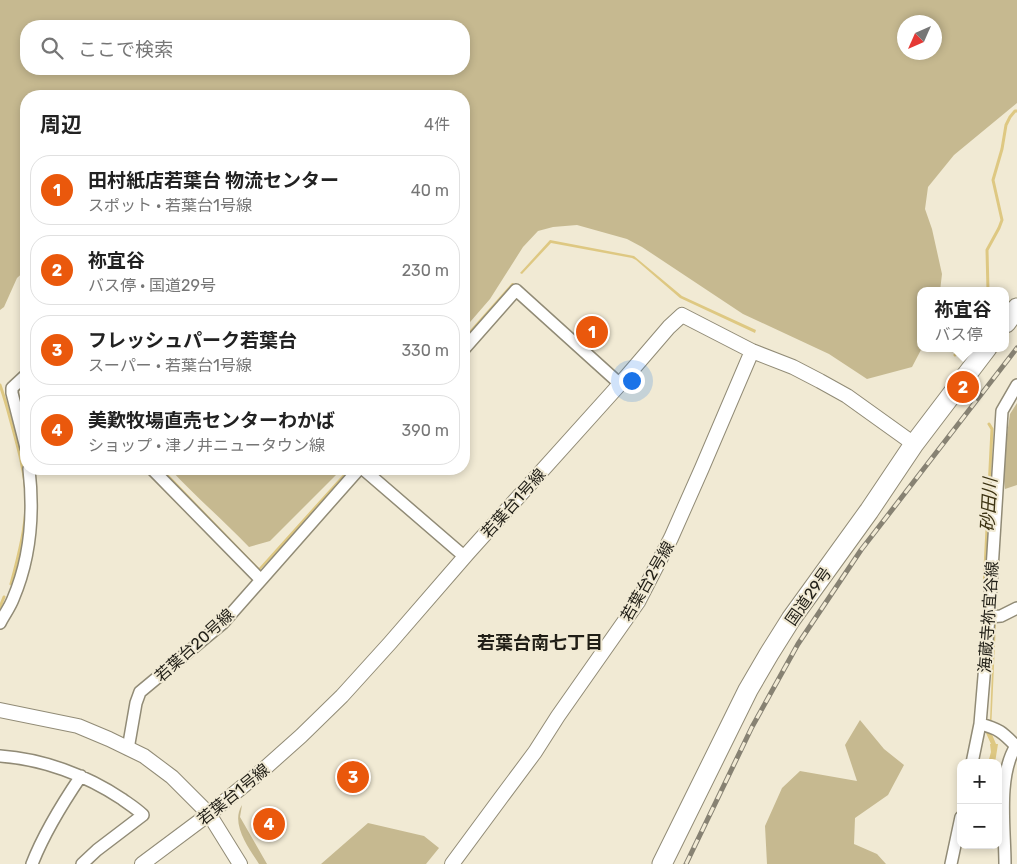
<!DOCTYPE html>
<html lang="ja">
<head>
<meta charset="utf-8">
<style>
	:root { --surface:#fff; --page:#f2f2f2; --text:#222; --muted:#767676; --line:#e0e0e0; --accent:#ea580c }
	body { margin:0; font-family:Rubik,"Noto Sans JP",sans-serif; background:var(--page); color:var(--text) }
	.controls { position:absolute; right:15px; bottom:15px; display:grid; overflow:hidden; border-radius:10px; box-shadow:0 2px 8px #0003 }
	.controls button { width:45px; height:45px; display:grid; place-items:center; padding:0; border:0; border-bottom:1px solid var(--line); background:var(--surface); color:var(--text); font:25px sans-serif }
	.compass { position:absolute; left:897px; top:15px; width:45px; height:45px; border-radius:50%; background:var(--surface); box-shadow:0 2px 8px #0003; rotate:225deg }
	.you { position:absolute; left:631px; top:380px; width:18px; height:18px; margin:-12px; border:4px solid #fff; border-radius:50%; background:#1a73e8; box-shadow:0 0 0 8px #1a73e833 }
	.badge { display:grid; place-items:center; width:32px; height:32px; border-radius:50%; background:var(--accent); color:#fff; font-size:16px; font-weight:700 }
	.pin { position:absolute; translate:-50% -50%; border:2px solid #fff; box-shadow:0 1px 5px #0006 }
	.popup { position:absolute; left:917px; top:287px; width:92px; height:65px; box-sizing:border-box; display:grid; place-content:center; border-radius:10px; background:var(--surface); filter:drop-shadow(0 1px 4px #0005); font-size:16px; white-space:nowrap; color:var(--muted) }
	.popup b { font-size:19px; color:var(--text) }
	.popup::after { content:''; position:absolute; left:50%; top:100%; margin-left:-10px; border:10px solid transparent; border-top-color:var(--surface) }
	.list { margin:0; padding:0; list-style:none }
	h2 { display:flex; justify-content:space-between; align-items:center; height:65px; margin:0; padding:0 20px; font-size:21px }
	h2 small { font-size:16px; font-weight:400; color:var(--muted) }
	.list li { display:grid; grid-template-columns:32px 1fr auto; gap:15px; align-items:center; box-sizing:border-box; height:70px; margin:0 10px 10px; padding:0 10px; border:1px solid var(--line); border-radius:20px }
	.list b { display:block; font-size:19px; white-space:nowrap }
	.list p { margin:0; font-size:16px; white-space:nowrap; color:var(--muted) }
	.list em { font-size:16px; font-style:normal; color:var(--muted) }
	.icon { flex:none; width:28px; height:28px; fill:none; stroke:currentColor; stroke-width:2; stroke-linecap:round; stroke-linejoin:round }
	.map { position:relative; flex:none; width:1017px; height:864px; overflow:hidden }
	.search { position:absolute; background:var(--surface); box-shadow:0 2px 8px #0003; left:20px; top:20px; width:450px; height:55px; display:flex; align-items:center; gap:12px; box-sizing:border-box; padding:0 18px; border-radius:20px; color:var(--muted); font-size:19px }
	.panel { position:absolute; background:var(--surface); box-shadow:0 2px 8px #0003; left:20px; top:90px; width:450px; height:385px; border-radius:20px }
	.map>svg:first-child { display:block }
	.green { fill:#c6b990; fill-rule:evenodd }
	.water { fill:#dec882 }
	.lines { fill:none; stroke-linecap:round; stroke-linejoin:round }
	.stream { stroke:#dec882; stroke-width:3 }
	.minor-casing { stroke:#918b76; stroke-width:14 }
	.tertiary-casing { stroke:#918b76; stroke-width:16 }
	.trunk-casing { stroke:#918b76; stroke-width:21 }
	.minor { stroke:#fff; stroke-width:11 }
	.tertiary { stroke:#fff; stroke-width:14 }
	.trunk { stroke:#fff; stroke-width:19 }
	.rail-casing { stroke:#878273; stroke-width:5 }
	.rail { stroke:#f1ead4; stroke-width:3; stroke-dasharray:9; stroke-linecap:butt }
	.labels { text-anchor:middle; stroke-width:4; stroke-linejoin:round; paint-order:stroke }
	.street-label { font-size:16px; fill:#201e16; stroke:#f1ead4 }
	.water-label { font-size:18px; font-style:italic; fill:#3c3313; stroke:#f1ead4 }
	.neighbourhood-label { font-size:18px; font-weight:bold; fill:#201e16; stroke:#f1ead4 }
</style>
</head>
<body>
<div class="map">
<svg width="1017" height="864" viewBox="0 0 1017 864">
	<rect width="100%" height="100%" fill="#f1ead4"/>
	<path class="green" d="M0 0H1017V103L954 155 928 187 925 209 932 229 942 274 940 291H920V348H922L912 367 867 379 829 354 743 314 642 247 627 239 577 225 553 227 538 231 523 247 490 299 464 329V96H26V270L17 278 4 307 0 310ZM934 22V52H904V22ZM464 26V69H26V26Z
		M1017 403V485L1005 489 1003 470 1006 441 1010 414Z
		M170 469H342L270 541 249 547C223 520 195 496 170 469Z
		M860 720 884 749 904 765 888 795 855 818 854 844 877 854 886 864H767L765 826 782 788 800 771 857 781 845 745Z
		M242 805 240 817 267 864H259C249 848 230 824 242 805Z
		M368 823 424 836 439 848 426 864H321Z"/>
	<path class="water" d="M550 240 634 256 682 296 756 330 755 333 680 298 636 260 632 258 551 243 522 274 520 273Z
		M512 283H514L464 341V337Z
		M159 469H163L259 568 348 469H352L298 530 259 571Z
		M994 622H996L991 732 996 744H998L995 763H988L991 752 990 744H991L986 733 990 720Z"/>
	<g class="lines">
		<path class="stream" d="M988 291 987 250 999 228 1002 220 993 180 1002 149 1006 125 1010 117 1015 111H1017
			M955 355 961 348
			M0 385C4 396 7 407 10 418 17 444 25 470 26 497 27 524 18 558 11 584
			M984 588 992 429 989 424
			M0 607 4 597"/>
		<defs>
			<path id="minor" d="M464 349 516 290 620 384
				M26 375 12 388V393L26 448
				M363 469 465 557
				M261 580 359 469
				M989 617 1001 616 1017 608
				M0 623C4 615 10 607 13 599 31 557 34 513 29 469
				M980 724C1000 729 1003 733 1017 747
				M128 749 136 703 140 692 223 623 261 580 152 469
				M0 756C43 759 86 775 122 799 129 804 137 809 143 815L97 850 82 864
				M972 763 980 724 989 617 1002 411 1017 385
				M32 864C44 833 62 804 81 776
				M951 864 961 817
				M1005 864C1005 829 997 776 1016 746"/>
			<path id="tertiary" d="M0 710 78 726 109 739 144 756 172 777 209 814 240 864
				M142 864 209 814 264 769 301 736 342 696 390 643 468 553 620 384 669 327 682 315 752 351 793 367 820 381 847 396 914 444
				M452 864 500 799 535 752 558 716 638 602 671 538 702 468 752 351"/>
			<path id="trunk" d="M1006 323 1017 308
				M662 864 748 690 769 654 791 619 869 511 914 444 987 348"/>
		</defs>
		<use href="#minor" class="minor-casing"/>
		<use href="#tertiary" class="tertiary-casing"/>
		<use href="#trunk" class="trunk-casing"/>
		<use href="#minor" class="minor"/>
		<use href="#tertiary" class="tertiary"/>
		<use href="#trunk" class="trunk"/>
		<defs>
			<path id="rail" d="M686 864 752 727 798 644 861 550 1017 348"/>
		</defs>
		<use href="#rail" class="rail-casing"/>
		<use href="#rail" class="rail"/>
	</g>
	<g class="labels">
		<g class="street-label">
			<text transform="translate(513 503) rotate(-48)" y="6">若葉台1号線</text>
			<text transform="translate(647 581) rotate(-60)" y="6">若葉台2号線</text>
			<text transform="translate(808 596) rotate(-55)" y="6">国道29号</text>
			<text transform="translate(988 617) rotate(-86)" y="6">海蔵寺祢宜谷線</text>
			<text transform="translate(194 645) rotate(-42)" y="6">若葉台20号線</text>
			<text transform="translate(233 794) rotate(-39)" y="6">若葉台1号線</text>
		</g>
		<g class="water-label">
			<text transform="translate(989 505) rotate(-87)" y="6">砂田川</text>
		</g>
		<g class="neighbourhood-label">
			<text x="540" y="649">若葉台南七丁目</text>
		</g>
	</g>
</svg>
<div class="controls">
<button>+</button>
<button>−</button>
</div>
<svg class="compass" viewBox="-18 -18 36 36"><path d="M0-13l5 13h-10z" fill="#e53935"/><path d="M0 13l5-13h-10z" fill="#767676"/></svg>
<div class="you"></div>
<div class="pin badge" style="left:592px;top:332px">1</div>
<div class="pin badge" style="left:963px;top:387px">2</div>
<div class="popup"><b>祢宜谷</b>バス停</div>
<div class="pin badge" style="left:353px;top:777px">3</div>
<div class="pin badge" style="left:269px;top:824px">4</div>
<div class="search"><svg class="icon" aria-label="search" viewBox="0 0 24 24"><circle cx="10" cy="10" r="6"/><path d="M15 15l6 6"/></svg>ここで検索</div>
<section class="panel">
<h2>周辺<small>4件</small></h2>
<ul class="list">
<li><span class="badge">1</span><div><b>田村紙店若葉台 物流センター</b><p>スポット · 若葉台1号線</p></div><em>40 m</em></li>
<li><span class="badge">2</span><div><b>祢宜谷</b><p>バス停 · 国道29号</p></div><em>230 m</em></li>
<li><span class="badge">3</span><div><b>フレッシュパーク若葉台</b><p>スーパー · 若葉台1号線</p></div><em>330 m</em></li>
<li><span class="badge">4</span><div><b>美歎牧場直売センターわかば</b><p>ショップ · 津ノ井ニュータウン線</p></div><em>390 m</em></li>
</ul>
</section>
</div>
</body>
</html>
